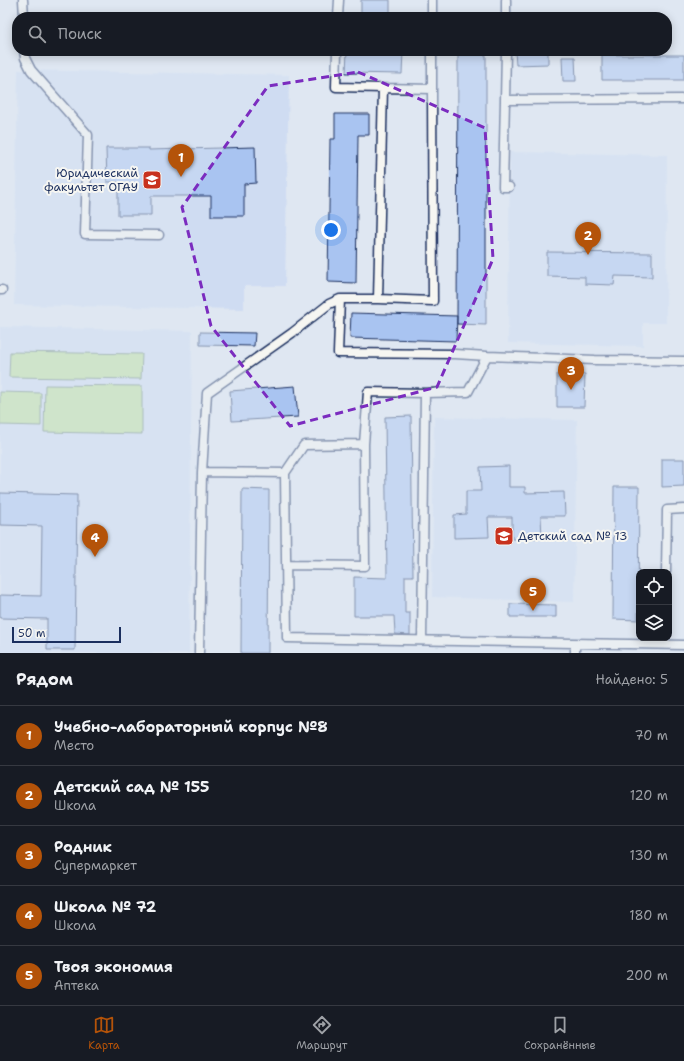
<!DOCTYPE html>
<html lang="ru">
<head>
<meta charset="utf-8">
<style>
	:root { --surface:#171b24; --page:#242831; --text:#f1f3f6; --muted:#9ea1a6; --line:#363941; --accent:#b45309 }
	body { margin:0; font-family:"Shantell Sans",sans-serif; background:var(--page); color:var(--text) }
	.controls { position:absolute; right:12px; bottom:12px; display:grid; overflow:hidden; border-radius:8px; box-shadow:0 2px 10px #0003 }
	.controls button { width:36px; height:36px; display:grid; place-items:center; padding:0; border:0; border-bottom:1px solid var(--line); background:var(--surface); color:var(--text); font:20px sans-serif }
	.scale { position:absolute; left:12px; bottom:10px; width:109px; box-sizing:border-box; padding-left:4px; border:2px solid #1b2f5e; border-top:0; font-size:11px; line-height:14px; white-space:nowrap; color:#1b2f5e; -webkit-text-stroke:3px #f6f6f2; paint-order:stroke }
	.you { position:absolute; left:331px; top:230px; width:14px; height:14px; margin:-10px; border:3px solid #fff; border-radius:50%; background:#1a73e8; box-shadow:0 0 0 6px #1a73e833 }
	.badge { display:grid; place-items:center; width:26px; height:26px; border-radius:50%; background:var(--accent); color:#fff; font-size:13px; font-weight:700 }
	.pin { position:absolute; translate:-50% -33px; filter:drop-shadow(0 1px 2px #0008) }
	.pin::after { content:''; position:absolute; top:21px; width:14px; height:12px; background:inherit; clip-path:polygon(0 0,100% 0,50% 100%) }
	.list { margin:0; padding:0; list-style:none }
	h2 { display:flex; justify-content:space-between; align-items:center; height:52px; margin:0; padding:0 16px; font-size:17px }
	h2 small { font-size:13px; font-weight:400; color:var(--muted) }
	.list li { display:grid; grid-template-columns:26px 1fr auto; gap:12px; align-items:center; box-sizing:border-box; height:60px; padding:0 16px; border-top:1px solid var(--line) }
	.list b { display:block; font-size:15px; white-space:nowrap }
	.list p { margin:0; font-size:13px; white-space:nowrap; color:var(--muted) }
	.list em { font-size:13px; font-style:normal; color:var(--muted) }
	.icon { flex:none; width:22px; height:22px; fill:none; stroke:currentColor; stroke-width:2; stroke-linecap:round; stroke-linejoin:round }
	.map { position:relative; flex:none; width:684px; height:653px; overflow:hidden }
	.search { position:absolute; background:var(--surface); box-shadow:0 2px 10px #0003; left:12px; right:12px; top:12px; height:44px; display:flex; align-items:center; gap:10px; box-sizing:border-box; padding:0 14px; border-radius:16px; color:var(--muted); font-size:15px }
	.sheet { height:352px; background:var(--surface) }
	nav { display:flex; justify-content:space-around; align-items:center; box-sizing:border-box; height:56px; border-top:1px solid var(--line); background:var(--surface); font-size:11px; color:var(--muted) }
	nav a { display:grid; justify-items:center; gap:2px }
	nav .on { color:var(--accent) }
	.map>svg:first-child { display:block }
	.built { fill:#cfdcf2 }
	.green { fill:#bce09b; stroke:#6c887c }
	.building { fill:#a9c4f1; stroke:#1b2f5e }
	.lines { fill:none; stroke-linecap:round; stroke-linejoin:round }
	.lane-casing { stroke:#1b2f5e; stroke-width:11 }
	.lane { stroke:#f6f6f2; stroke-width:8 }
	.marked { fill:none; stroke:#7b2cbf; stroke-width:3; stroke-dasharray:8 5; stroke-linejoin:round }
	.labels { text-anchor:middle; stroke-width:4; stroke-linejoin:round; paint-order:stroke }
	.poi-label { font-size:12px; fill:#1b2f5e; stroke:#f6f6f2; text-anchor:end }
</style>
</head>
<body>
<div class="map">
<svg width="684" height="653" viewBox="0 0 684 653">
	<rect width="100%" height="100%" fill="#dfe7f2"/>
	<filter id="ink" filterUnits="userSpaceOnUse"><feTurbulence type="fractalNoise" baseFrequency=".025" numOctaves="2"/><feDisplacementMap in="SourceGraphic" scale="8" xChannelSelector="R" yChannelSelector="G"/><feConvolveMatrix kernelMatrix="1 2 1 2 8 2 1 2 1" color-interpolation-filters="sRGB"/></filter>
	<g filter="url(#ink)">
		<path class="built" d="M18 70 289 75 285 286H244V309L14 305Z
			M510 152 667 155 666 323H643V346L508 343Z
			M0 327 192 331 189 653H0Z
			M434 417 577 420 574 602 432 597Z"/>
		<path class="green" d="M10 352 142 354 141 379 9 377Z
			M45 385 142 386V434L44 432Z
			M0 392 41 393V426L0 425Z"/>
		<path class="building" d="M361 0H390V17H361Z
			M347 51H403L402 74 346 73Z
			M515 51H548V64L516 65Z
			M458 55H486V325L457 324Z
			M602 55H684V80H602Z
			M562 57H575L576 81H563Z
			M335 114H369V135H358L356 283 328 282 330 139H335Z
			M255 147 256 183 244 184V216H211V196H151V215H118V182H107L106 148H149V150Z
			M547 252 652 253V277L615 276 614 285 585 284V277L547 276Z
			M351 313 457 316 456 341 350 338Z
			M200 332 255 333 254 346 200 345Z
			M557 374H585L584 407H557Z
			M295 386 298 417 232 421 230 391Z
			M411 416 413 576H405V613H410V635L395 634 394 616H354V577L387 578 385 417Z
			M662 459H684V486L662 487Z
			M509 466V487H525V493L564 492 565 516H541L542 538 512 539V517H488L489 537 454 538V515L466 514V491H481L480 467Z
			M614 487H639L638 620 613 619Z
			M242 489 269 490 268 653H241Z
			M0 493 77 495 75 650H47V619L0 618V595L41 596 42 526 0 525Z
			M510 604 556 605V617H510Z"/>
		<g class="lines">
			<defs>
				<path id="lane" d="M23 0 24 17
					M432 0V17
					M506 0V17
					M338 17 339 0
					M24 51 25 58 31 70 88 135 85 234 159 235
					M337 51 336 87 383 88
					M506 51 505 100 684 99
					M505 100 503 187H509
					M0 290H2
					M340 299 338 353 455 354 487 356
					M378 299 433 301 432 89
					M425 393 468 392 487 356 595 360 684 361
					M364 444 368 392 425 393 422 640
					M202 472 285 473 304 445 364 444 365 566 286 565
					M285 473 287 638 684 645
					M666 572 667 510 684 509
					M199 653 202 472 207 393 292 333 329 304 340 299H378L383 88 432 89V51
					M575 653V644"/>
			</defs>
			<use href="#lane" class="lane-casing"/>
			<use href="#lane" class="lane"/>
		</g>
	</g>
	<path d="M0 0H684V653H0ZM358 72 485 128 493 259 437 387 290 426 211 326 182 207 268 86Z" fill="#dfe7f2" fill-opacity=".55" fill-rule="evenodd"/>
	<path class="marked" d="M358 72 485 128 493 259 437 387 290 426 211 326 182 207 268 86Z"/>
	<defs>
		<symbol id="university-square" viewBox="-11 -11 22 22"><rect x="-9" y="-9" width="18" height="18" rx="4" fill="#c8321e" stroke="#f6f6f2"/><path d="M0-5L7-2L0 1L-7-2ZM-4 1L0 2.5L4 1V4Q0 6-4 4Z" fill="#fff"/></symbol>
		<symbol id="school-square" viewBox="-11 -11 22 22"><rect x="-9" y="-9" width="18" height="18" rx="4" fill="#c8321e" stroke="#f6f6f2"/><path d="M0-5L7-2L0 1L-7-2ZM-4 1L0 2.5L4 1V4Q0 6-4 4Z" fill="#fff"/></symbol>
	</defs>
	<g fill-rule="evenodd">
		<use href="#university-square" x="141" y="169" width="22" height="22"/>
		<use href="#school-square" x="493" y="525" width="22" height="22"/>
	</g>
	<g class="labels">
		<g class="poi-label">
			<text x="138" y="177">Юридический<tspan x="138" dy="14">факультет ОГАУ</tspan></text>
			<text x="518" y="540" text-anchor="start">Детский сад № 13</text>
		</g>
	</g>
</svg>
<div class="controls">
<button><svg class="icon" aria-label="locate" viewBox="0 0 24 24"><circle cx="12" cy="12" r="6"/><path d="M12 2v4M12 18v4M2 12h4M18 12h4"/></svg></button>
<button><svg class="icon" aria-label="layers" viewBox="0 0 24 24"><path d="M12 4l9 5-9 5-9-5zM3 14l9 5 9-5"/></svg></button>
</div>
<div class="scale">50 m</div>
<div class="you"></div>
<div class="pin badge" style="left:181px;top:177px">1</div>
<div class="pin badge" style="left:588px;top:255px">2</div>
<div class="pin badge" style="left:571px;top:390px">3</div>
<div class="pin badge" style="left:95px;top:557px">4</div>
<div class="pin badge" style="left:533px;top:611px">5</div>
<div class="search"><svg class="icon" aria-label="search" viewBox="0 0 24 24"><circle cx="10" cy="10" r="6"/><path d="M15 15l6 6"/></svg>Поиск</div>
</div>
<section class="sheet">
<h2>Рядом<small>Найдено: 5</small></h2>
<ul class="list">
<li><span class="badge">1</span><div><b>Учебно-лабораторный корпус №8</b><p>Место</p></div><em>70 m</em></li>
<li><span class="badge">2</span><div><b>Детский сад № 155</b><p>Школа</p></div><em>120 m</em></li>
<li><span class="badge">3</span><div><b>Родник</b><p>Супермаркет</p></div><em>130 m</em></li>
<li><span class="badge">4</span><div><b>Школа № 72</b><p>Школа</p></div><em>180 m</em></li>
<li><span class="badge">5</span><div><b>Твоя экономия</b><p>Аптека</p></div><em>200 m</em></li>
</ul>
</section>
<nav>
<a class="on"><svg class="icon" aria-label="map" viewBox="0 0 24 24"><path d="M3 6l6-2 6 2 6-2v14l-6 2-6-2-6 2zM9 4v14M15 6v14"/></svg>Карта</a>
<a><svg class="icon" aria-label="directions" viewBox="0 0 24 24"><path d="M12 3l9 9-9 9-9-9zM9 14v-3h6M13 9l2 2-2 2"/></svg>Маршрут</a>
<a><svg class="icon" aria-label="saved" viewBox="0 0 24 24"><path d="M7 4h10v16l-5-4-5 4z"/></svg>Сохранённые</a>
</nav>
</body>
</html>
